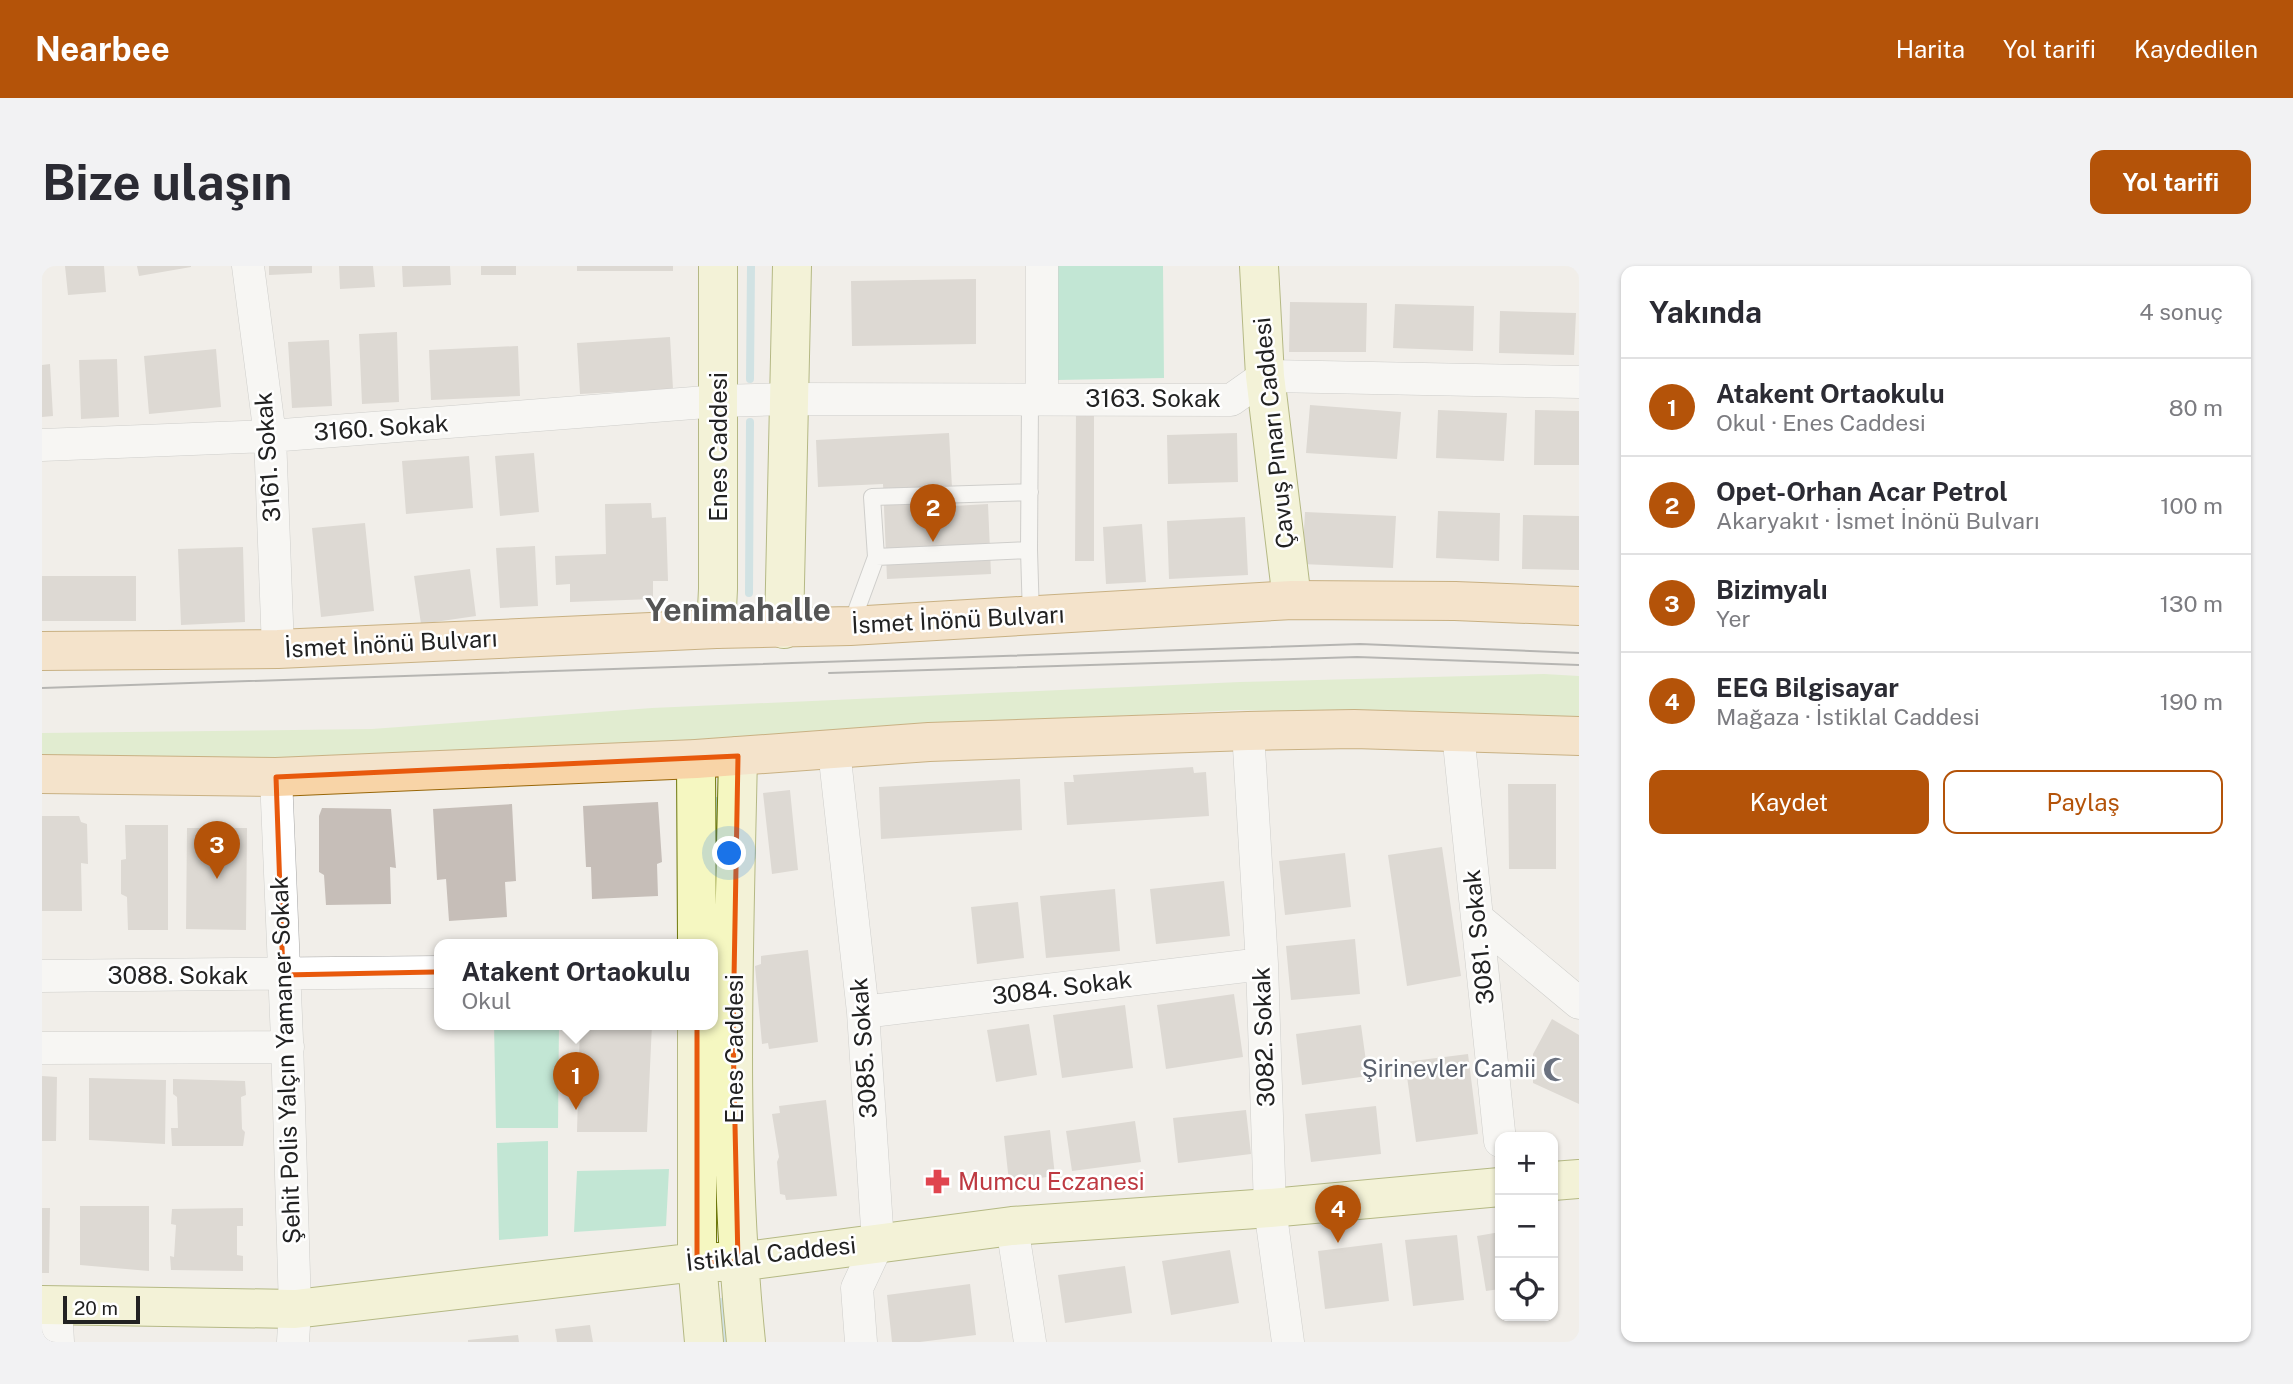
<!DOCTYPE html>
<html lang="tr">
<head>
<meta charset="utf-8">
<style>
	:root { --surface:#fff; --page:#f2f2f3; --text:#2b2b33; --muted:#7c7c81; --line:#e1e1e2; --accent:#b45309 }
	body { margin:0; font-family:"Public Sans",sans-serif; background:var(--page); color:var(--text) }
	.controls { position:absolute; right:21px; bottom:21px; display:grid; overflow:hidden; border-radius:14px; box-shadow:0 2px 5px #0004 }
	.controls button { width:63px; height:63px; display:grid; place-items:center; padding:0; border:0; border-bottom:2px solid var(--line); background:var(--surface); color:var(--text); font:35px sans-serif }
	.scale { position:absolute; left:21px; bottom:18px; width:77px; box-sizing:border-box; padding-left:7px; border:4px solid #222; border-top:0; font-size:19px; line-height:24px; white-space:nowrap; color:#222; -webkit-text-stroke:5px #fff; paint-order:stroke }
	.you { position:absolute; left:688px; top:588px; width:24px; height:24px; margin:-18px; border:5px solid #fff; border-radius:50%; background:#1a73e8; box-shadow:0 0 0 10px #1a73e833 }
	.badge { display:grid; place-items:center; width:46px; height:46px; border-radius:50%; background:var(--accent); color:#fff; font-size:23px; font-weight:700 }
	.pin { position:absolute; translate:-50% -58px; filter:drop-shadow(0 2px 4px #0008) }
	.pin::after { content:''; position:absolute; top:37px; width:24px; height:21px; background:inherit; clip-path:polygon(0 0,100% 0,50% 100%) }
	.popup { position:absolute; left:392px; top:673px; width:284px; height:91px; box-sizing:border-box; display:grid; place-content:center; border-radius:14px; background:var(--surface); filter:drop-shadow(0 2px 5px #0005); font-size:23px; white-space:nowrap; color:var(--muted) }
	.popup b { font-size:26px; color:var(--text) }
	.popup::after { content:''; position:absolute; left:50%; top:100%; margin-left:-14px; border:14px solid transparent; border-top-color:var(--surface) }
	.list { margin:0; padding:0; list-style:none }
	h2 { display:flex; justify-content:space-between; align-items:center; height:91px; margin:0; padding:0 28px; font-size:30px }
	h2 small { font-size:23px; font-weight:400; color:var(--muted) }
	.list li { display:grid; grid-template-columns:46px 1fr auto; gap:21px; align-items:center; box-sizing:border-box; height:98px; padding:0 28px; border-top:2px solid var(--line) }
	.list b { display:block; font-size:26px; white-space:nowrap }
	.list p { margin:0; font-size:23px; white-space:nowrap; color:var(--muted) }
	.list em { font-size:23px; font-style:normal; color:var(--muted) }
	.actions { display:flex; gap:14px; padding:21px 28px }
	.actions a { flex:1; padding:16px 0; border:2px solid var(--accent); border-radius:14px; text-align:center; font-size:24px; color:var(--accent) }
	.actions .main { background:var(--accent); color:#fff }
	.icon { flex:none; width:38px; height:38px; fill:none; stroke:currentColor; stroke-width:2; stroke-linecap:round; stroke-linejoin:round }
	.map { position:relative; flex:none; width:1537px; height:1076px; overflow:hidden; border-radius:14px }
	header { display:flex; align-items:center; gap:42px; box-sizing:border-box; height:98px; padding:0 35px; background:var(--accent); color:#fff }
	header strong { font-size:33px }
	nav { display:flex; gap:38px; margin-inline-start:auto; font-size:24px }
	.intro { display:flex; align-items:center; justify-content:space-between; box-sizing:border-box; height:168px; padding:0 42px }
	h1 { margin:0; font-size:49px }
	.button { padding:18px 32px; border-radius:14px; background:var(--accent); color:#fff; font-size:24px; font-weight:700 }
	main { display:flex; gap:42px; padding:0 42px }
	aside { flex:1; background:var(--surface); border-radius:14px; box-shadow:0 2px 5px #0004 }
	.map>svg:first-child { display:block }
	.grass { fill:#cee8b2 }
	.pitch { fill:#8bdcbb }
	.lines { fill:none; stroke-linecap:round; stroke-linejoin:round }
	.stream { stroke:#acd2dc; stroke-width:8 }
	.building { fill:#c6beb8 }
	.lane-casing { stroke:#a6a6a6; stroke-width:18 }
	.street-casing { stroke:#a6a6a6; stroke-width:33 }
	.secondary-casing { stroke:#6d770a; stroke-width:40 }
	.primary-casing { stroke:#986607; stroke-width:40 }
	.lane { stroke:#fff; stroke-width:16 }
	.street { stroke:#fff; stroke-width:32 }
	.secondary { stroke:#f5f7c1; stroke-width:38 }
	.primary { stroke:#f8d4a7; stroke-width:38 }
	.tram { stroke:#707070; stroke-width:2 }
	.marked { fill:none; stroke:#e8590c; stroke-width:5; stroke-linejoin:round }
	.labels { text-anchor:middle; stroke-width:5; stroke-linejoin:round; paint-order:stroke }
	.street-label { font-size:24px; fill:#222; stroke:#fff }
	.worship-label { font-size:24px; fill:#5b616d; stroke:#fff; text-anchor:end }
	.health-label { font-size:24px; fill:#be3a42; stroke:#fff; text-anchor:start }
	.district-label { font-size:32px; font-weight:bold; fill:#555; stroke:#fff }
</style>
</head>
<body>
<header>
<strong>Nearbee</strong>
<nav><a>Harita</a><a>Yol tarifi</a><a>Kaydedilen</a></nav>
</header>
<div class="intro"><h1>Bize ulaşın</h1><a class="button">Yol tarifi</a></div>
<main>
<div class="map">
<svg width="1537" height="1076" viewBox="0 0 1537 1076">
	<rect width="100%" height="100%" fill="#f1eee9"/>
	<path class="grass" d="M1502 408 1537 410V452L1197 444 816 463 522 482 196 493 0 492V467L330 463 610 442 1198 416Z"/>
	<path class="pitch" d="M1015 0H1121L1122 112 1016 114Z
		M452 758H517L516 862H454Z
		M506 875V970L457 974 455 877Z
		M627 903 624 960 532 966 535 905Z"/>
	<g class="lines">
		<path class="stream" d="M708 113 709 0
			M707 327 708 156
			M674 616 675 535
			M679 1036 683 1076"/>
	</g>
	<path class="building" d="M23 0H62L64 26 26 29Z
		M95 0H149V1L97 10Z
		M227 0H270V7L227 9Z
		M297 0H331L333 21 298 23Z
		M360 0H408L409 19 361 21Z
		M439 0H474V9H439Z
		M535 0H631V5H535Z
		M934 13V78L810 80 809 15Z
		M1248 36 1325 37 1324 86H1247Z
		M1353 38 1432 40 1431 85 1351 82Z
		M1458 45 1534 47 1532 89 1457 87Z
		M355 66 357 136 320 138 317 68Z
		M628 71 631 123 538 128 535 77Z
		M287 74 290 140 250 142 246 76Z
		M476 80 478 130 389 134 387 84Z
		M174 83 179 141 107 148 102 90Z
		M75 93 77 151 39 153 37 94Z
		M8 98 11 150 0 151V99Z
		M1268 139 1359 146 1355 193 1264 187Z
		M1034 142H1052V295H1033Z
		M1396 144 1465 147 1462 195 1394 192Z
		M1493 144 1537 145V199H1492Z
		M907 167 911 240 946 238 949 308 845 313 841 218 776 221 774 174Z
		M1195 167 1196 216 1126 218 1125 169Z
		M492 187 497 246 458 250 453 190Z
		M427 190 431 242 364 248 360 195Z
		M609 237 610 252 624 251 626 315H611V333L528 336V318L514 319 513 290 564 288 563 238Z
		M1396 245 1458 247 1457 295 1394 292Z
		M1263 246 1354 250 1351 302 1260 298Z
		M1481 249 1537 250V304L1480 303Z
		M1203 251 1206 309 1127 313 1125 255Z
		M323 257 332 345 279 351 270 262Z
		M1100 258 1104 316 1064 318 1061 261Z
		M493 280 496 340 458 342 454 282Z
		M201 281 203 356 139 359 136 283Z
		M428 303 434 350 379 358 372 310Z
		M0 310H94V355H0Z
		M1151 501 1152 507 1164 506 1167 550 1025 559 1022 516H1032L1031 509Z
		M978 513 980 564 839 573 837 521Z
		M1466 518H1514V603H1467Z
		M748 524 756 604 730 608 721 527Z
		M616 536 620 596 615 598 616 630 550 633 549 601H544L541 540Z
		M470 538 474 615 463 616 465 651 407 655 404 613 395 614 391 543Z
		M280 542 349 543 354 602 348 601 349 638 284 639 282 609 277 606V550Z
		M0 550H37L39 556 45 558 46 598 39 597 40 645H0Z
		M83 559H126V664H86L85 631 79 628V594L84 593Z
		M145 562H205L204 664 144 663Z
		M1400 581 1419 710 1365 720 1346 589Z
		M1303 587 1309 641 1243 649 1237 595Z
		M1182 615 1188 670 1114 678 1108 623Z
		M1073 623 1078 685 1004 692 998 630Z
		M976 636 982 692 935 698 929 641Z
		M1313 673 1318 728 1249 734 1244 680Z
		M766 684 776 776 727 783 726 777 720 778 713 700 719 698V690Z
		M1192 728 1201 791 1124 803 1115 739Z
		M1083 739 1091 802 1020 812 1011 749Z
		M1510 753 1537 769V838L1491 817V788Z
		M538 758H610L605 866H535Z
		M987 758 995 809 954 816 945 764Z
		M1319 759 1326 810 1260 819 1254 768Z
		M1426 788 1436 868 1374 876 1363 796Z
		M0 810 15 811 14 875H0Z
		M47 812 124 814 123 878 47 874Z
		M131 813 203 815 204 829 199 831 200 863 203 866 201 880H130L129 862H136L135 831 131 828Z
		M784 834 795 930 744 934 743 929 738 928 735 896 737 891 730 848 738 847 737 840Z
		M1334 840 1339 888 1269 896 1263 848Z
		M1204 844 1209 888 1136 897 1131 852Z
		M1093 855 1099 896 1030 905 1024 865Z
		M1008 864 1013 910 967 916 962 870Z
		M38 940H107V1005L38 999Z
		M0 942H8L7 1007H0Z
		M201 942V960H195V989L201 990V1005L129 1004 128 990 132 991 134 959 129 958 130 943Z
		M1458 966V1023L1444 1025 1435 970Z
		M1415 969 1422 1034 1371 1040 1363 974Z
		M1340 977 1347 1035 1283 1043 1276 985Z
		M1188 984 1197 1037 1129 1049 1120 995Z
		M1083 1000 1090 1047 1023 1057 1016 1009Z
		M928 1018 934 1069 878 1076H850L845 1029Z
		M548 1059 551 1076H515L513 1063Z
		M476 1069 477 1076H426V1074Z"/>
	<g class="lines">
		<defs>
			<path id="lane" d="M987 284 988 135
				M834 291 830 231 988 226
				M809 359 834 291 987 284 989 351"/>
			<path id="street" d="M206 0 228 170 236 383
				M1000 133V0
				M0 179 228 170 677 135 746 133 1189 134 1223 110 1537 116
				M1206 465 1220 698 1228 942 1246 1076
				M1416 467 1458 875
				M792 484 821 746 836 977 815 1022 819 1076
				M234 511 245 774 253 1043 251 1076
				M1435 652 1537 737
				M0 710 398 706
				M821 746 1220 698
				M0 782 246 781
				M970 960 988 1076
				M14 1040 16 1076"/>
			<path id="secondary" d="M1217 0 1223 110 1250 334
				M674 363 676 323V0
				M742 363 750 0
				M696 490C692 685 684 882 704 1076
				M654 493 655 678
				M655 758V996L662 1076
				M1511 915 1537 913
				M0 1039 253 1043 655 996H696L970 960 1228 942 1458 921"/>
			<path id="primary" d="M0 385 236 383 674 363 808 360 1250 334 1413 335 1537 340
				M0 508 234 511 654 493 887 476 1206 465 1312 463 1537 470"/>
		</defs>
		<use href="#lane" class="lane-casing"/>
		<use href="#street" class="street-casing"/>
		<use href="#secondary" class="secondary-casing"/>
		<use href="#primary" class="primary-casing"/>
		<use href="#lane" class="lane"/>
		<use href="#street" class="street"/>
		<use href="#secondary" class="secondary"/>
		<use href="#primary" class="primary"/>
		<path class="tram" d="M787 407 1315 391 1537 399
			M0 422 1318 378 1537 387"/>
	</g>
	<path d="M0 0H1537V1076H0ZM696 490 691 768 696 996H655V701L241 709 234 511Z" fill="#f1eee9" fill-opacity=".55" fill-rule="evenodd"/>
	<path class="marked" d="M696 490 691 768 696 996H655V701L241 709 234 511Z"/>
	<defs>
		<symbol id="mosque-bare" viewBox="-9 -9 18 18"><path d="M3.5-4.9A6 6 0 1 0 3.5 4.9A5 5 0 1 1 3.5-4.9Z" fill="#6b7280" stroke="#fff" stroke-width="2.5" paint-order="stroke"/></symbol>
		<symbol id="pharmacy-bare" viewBox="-9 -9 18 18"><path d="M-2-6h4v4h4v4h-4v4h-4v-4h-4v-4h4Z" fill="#e0444e" stroke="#fff" stroke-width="2.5" paint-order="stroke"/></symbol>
	</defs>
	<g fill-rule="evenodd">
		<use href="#mosque-bare" x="1496" y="786" width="35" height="35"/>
		<use href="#pharmacy-bare" x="878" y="898" width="35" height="35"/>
	</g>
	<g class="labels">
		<g class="street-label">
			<text x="1111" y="141">3163. Sokak</text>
			<text transform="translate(339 162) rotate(-4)" y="8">3160. Sokak</text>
			<text transform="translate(1232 167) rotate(-96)" y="8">Çavuş Pınarı Caddesi</text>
			<text transform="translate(677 181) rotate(-90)" y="8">Enes Caddesi</text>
			<text transform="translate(226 191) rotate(-94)" y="8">3161. Sokak</text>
			<text transform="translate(916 354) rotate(-3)" y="8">İsmet İnönü Bulvarı</text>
			<text transform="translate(349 378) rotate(-3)" y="8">İsmet İnönü Bulvarı</text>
			<text transform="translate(1437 671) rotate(-96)" y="8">3081. Sokak</text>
			<text x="136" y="718">3088. Sokak</text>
			<text transform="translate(1020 722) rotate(-7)" y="8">3084. Sokak</text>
			<text transform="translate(1222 771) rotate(-92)" y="8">3082. Sokak</text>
			<text transform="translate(822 782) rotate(-94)" y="8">3085. Sokak</text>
			<text transform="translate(693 783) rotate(-90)" y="8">Enes Caddesi</text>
			<text transform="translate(244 794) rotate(-92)" y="8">Şehit Polis Yalçın Yamaner Sokak</text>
			<text transform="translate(729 988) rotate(-6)" y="8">İstiklal Caddesi</text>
		</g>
		<g class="worship-label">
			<text x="1494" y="811">Şirinevler Camii</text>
		</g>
		<g class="health-label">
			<text x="916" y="924">Mumcu Eczanesi</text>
		</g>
		<g class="district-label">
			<text x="696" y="355">Yenimahalle</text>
		</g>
	</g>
</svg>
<div class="controls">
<button>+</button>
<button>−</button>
<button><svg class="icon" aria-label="locate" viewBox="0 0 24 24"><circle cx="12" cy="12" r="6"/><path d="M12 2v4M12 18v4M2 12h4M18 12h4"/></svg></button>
</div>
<div class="scale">20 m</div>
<div class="you"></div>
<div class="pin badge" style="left:534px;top:844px">1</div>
<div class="popup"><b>Atakent Ortaokulu</b>Okul</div>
<div class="pin badge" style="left:891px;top:276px">2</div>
<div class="pin badge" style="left:175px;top:613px">3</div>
<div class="pin badge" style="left:1296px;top:977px">4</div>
</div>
<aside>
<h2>Yakında<small>4 sonuç</small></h2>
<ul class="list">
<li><span class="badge">1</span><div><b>Atakent Ortaokulu</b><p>Okul · Enes Caddesi</p></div><em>80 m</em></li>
<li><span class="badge">2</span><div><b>Opet-Orhan Acar Petrol</b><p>Akaryakıt · İsmet İnönü Bulvarı</p></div><em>100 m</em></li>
<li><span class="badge">3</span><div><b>Bizimyalı</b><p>Yer</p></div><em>130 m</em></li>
<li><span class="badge">4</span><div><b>EEG Bilgisayar</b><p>Mağaza · İstiklal Caddesi</p></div><em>190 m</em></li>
</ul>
<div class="actions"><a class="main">Kaydet</a><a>Paylaş</a></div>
</aside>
</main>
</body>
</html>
